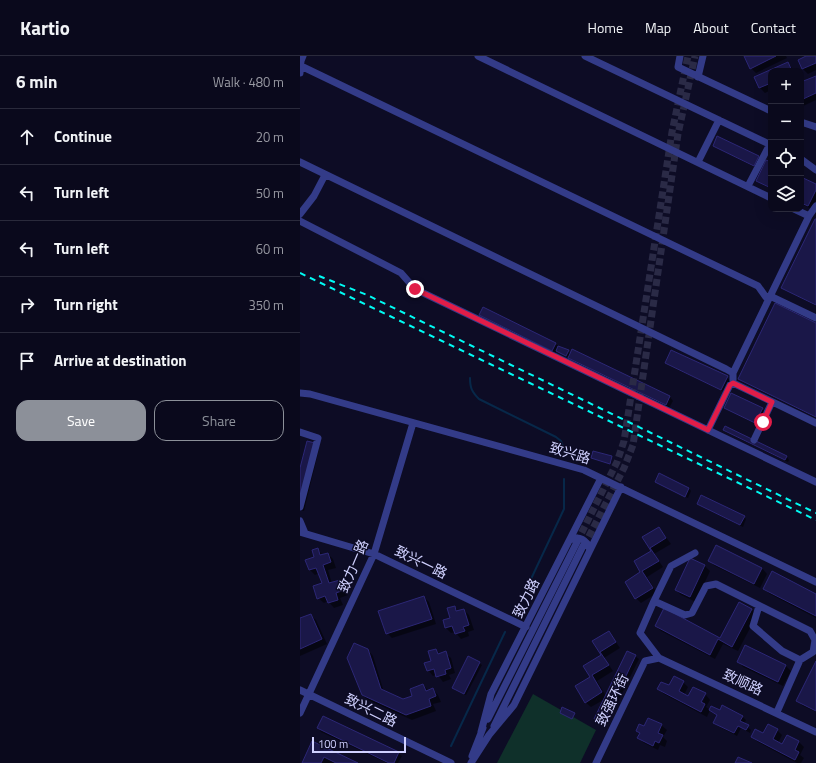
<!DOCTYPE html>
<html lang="en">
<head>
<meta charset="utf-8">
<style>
	:root { --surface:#0a091c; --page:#131225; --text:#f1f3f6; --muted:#999aa3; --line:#2a2a3b; --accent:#8c9099 }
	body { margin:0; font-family:"Titillium Web","Noto Sans SC",sans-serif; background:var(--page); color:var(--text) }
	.controls { position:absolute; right:12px; top:12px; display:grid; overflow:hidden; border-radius:8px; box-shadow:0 4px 16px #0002 }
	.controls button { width:36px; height:36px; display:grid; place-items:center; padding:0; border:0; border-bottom:1px solid var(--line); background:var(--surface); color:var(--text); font:20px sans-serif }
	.scale { position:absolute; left:12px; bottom:10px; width:94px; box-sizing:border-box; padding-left:4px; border:2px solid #d0d1ff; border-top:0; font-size:11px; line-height:14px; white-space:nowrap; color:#d0d1ff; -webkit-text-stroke:3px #0d0c25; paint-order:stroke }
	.stop { position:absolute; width:12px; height:12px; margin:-9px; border:3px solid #e11d48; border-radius:50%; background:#fff }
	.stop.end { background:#e11d48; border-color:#fff; box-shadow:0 1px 4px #0008 }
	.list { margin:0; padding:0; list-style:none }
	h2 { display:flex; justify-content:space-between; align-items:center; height:52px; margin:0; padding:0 16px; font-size:17px }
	h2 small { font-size:13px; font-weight:400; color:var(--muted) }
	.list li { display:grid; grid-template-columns:26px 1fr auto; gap:12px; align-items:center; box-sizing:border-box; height:56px; padding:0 16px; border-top:1px solid var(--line) }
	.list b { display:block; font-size:15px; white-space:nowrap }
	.list em { font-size:13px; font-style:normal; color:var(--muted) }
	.actions { display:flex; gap:8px; padding:12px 16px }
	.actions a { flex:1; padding:9px 0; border:1px solid var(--accent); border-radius:12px; text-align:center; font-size:14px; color:var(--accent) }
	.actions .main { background:var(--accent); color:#fff }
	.icon { flex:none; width:22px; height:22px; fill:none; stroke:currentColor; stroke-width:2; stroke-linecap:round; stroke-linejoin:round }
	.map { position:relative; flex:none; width:516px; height:707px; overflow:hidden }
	header { display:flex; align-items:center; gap:24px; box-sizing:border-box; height:56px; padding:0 20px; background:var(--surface); border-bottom:1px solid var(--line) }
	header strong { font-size:19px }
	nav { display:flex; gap:22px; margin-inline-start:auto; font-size:14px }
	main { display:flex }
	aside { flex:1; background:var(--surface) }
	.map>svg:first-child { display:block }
	.green { fill:#0f302a }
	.shadow { fill:#0007 }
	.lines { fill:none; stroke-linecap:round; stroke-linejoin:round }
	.stream { stroke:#072849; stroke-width:2 }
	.building { fill:#1a1748; stroke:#2c2776 }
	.minor-tunnel { stroke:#2a2a46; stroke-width:7; stroke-dasharray:7 3.5; stroke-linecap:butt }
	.minor { stroke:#333b88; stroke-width:7 }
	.rail { stroke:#00fbf3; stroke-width:2; stroke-dasharray:6 5; stroke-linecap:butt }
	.route { stroke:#e11d48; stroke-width:5 }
	.labels { text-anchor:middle; stroke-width:3; stroke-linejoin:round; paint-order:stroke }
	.street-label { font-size:14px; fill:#d0d1ff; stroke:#0d0c25 }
</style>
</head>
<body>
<header>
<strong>Kartio</strong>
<nav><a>Home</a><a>Map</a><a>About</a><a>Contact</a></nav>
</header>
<main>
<aside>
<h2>6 min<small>Walk · 480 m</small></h2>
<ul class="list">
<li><svg class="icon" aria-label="ahead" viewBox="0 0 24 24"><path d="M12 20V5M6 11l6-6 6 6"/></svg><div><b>Continue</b></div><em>20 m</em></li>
<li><svg class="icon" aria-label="left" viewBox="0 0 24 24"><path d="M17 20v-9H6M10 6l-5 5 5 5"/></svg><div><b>Turn left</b></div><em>50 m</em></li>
<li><svg class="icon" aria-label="left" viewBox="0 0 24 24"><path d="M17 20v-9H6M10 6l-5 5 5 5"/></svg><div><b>Turn left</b></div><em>60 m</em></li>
<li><svg class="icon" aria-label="right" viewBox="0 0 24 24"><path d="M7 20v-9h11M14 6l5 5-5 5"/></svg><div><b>Turn right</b></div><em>350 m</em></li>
<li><svg class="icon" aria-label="arrive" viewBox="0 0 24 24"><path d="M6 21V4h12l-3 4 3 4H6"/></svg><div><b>Arrive at destination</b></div></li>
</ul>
<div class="actions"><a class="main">Save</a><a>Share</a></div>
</aside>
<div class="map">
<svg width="516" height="707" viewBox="0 0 516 707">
	<rect width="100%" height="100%" fill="#0d0c25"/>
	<path class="green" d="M233 638 296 674 280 707H197Z"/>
	<path class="shadow" d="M445 0H486L487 2 456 17 451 12Z
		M509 0H516V14L508 18 503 13 499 4Z
		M488 7 494 15H471V34L465 37 460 32 456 21Z
		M516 21V44L501 51V28Z
		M414 90 458 100 460 103 456 112Z
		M471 107V133L457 124Z
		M501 122 516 129V144L512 153 501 148Z
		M516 164V250L482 232Z
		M180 258 255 288 271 298 273 295 370 341 373 345 369 352 273 305 269 301 257 295 255 297 183 262Z
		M516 268V362L443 326 439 323Z
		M366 307 427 321 430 325 425 336 370 310Z
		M425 352 462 353 465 356 459 370Z
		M425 371 487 401 489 404 488 406 426 376 424 374Z
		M14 388 19 393 4 455 0 454V416Z
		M311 401 312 402 311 408 292 402Z
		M356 426 389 432 391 435 388 442Z
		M398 448 444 461 446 463 443 471Z
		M359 472 371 488 354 498 363 511 347 521 357 537 341 547 336 542 342 517 335 506 353 495 350 492Z
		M17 493 23 499 28 498 33 503 36 512 28 514 32 528 40 525 45 530 48 539 40 542 43 549 34 552 28 545 24 547 18 542 23 528 19 517 15 519 10 514Z
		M390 503 405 510 410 515 396 546 381 539 376 534Z
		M409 505 462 512 467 518 460 532 415 510Z
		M464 533 516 539V562L470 538Z
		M124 541 129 546 136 568 92 582 87 577Z
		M440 548 452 554 457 559 438 595 423 588 415 603 361 575 356 570 421 583Z
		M154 551 159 555 164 554 169 559 174 574 168 576 169 580 161 583 155 576 151 577 146 572Z
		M10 559 16 564 27 588 0 600V564Z
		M309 576 320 592 304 602 313 615 297 625 306 640 335 600 339 603 306 670 295 663 305 643 291 651 285 646 291 621 285 610 303 599 300 596Z
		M68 594 73 600 84 636 103 644 114 641 123 629 129 635 133 633 138 639 141 646 133 648 136 655 112 664 68 644 62 639Z
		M136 594 140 598 145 597 151 602 155 617 149 619 151 623 143 626 137 618 133 620 128 614Z
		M438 605 486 610 491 615 483 630 443 611Z
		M179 607 182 609 166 639 155 634 153 631Z
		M516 607V656L503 650 498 645Z
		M383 626 388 631 384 639 389 641 393 632 405 639 398 650 400 651 406 639 410 644 406 651 410 654 420 656 423 651 443 661 446 664 444 668 451 674 450 677 441 672 437 680 418 670 414 667 418 660 410 654 407 661 364 638 359 633Z
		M361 669 367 674 363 681 367 685 365 691 360 689 358 694 344 687 338 682 340 678 337 675 345 672Z
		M18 672 98 697 102 700 98 707H87L21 676Z
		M477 674 482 679 478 687 482 689 487 680 499 686 504 691 500 699 504 702 501 707H497L458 686 452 681Z
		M13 686 56 707H3Z"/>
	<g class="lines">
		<path class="stream" d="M170 322C170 332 172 336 179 343L256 381 261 385 264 393
			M214 559 264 453V423
			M151 690 205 576"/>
	</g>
	<path class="building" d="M444 0H476L450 13Z
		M506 0H516V7L502 13 498 4Z
		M488 6 492 15H471V27L459 32 454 21Z
		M516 20V37L501 44V26Z
		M417 80 459 100 454 110 413 90Z
		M466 104 471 106V132L456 125Z
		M501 121 516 128V134L508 150 501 147Z
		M515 163H516V249L481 232Z
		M475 247 516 267V361L438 323Z
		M183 251 256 287 252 295 179 259Z
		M258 290 269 294 266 300 256 295Z
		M272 293 370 340 366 349 268 302Z
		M371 294 428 320 421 334 365 307Z
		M431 337 463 352 455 367 424 352Z
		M425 370 487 400 485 404 423 374Z
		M7 385 15 387 0 447V412Z
		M293 395 312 400 310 408 291 402Z
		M359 417 389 432 385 441 355 426Z
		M401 439 445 460 440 469 397 448Z
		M359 471 366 482 350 492 359 505 342 515 353 532 335 543 325 526 340 516 334 505 351 495 342 481Z
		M416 489 462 512 454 528 408 505Z
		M18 492 20 499 28 497 31 506 23 509 29 527 40 524 44 534 36 537 38 544 28 547 25 540 17 543 13 530 22 527 16 512 9 514 5 504 14 501 12 494Z
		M390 502 405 509 390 541 375 534Z
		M472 515 516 538V560L463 533Z
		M124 540 132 563 86 578 78 555Z
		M439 546 452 553 432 591 418 583 410 599 355 570 364 552 420 582Z
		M155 550 156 555 164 553 169 569 163 571 165 575 155 578 152 570 145 572 143 564 150 562 147 552Z
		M11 558 22 583 0 593V562Z
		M309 575 316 586 300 596 309 609 292 619 302 636 285 647 275 630 290 621 283 610 301 599 292 585Z
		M54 587 68 593 81 633 103 643 112 640 110 633 123 628 126 635 133 632 136 640 129 643 131 650 106 659 62 639 47 602Z
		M445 589 486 609 478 626 437 606Z
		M136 593 138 598 146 595 151 612 145 614 146 618 136 621 134 613 127 615 124 607 131 605 128 595Z
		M327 595 336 599 303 668 294 663Z
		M168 600 180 606 164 638 152 632Z
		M516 605V655L496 645Z
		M374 620 384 625 379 635 388 640 393 631 406 637 401 646 405 648 401 656 357 633 361 626 369 629Z
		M422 649 443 660 440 665 449 669 446 674 438 670 434 677 413 667 417 659 409 654 411 650 420 654Z
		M262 651 275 657 272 663 260 657Z
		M23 660 99 696 94 707H89L17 672Z
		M348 662 362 668 358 677 363 679 359 687 355 685 353 690 337 682 340 677 336 675 339 668 344 670Z
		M468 668 478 673 473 683 482 688 487 679 499 685 495 694 499 696 495 704 451 681 455 673 463 677Z
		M12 685 58 707H36L24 701 21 707H2Z
		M438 701 452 707H435Z"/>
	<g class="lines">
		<path class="minor-tunnel" d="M277 486 317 406 324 385 372 76 388 0
			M284 490 324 412 333 389 378 78 395 0"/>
		<path class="minor" d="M178 0 471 142
			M285 0 471 89
			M380 0 378 11 471 55
			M1 10 458 230 468 244
			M0 17 1 5 3 0
			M398 21 403 0
			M501 66 516 71
			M501 103 516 114
			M0 106 426 313 433 317V327L516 367
			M398 106 419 64
			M448 130 470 88
			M494 153 509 160
			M0 158 14 140 25 119
			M0 165 101 217 115 233 516 426
			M470 240 516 262
			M433 317 509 160 516 150
			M0 337 10 338 284 414 516 526
			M408 374 430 329 433 327
			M0 376 18 382 0 451
			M454 384 472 346
			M0 465 5 477
			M0 476 74 498 226 571
			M270 484C279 479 287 484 290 494
			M395 497 371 510 354 545 385 559 392 557 406 530 416 528 510 575 515 584 513 596 500 604
			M354 545 340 577 359 602 516 676
			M459 550 453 570 482 595 500 604 477 656
			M0 634 151 707
			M0 657 74 498 113 367
			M188 663 277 486
			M194 670 283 490
			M181 676 191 638 301 422
			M172 700 183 672
			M171 707 189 679 214 649 321 431
			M296 707 345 605 359 602"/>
		<path class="rail" d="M0 217 516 464
			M19 220 67 239 516 457"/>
	</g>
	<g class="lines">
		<path class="route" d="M115 233 408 374 430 329 433 327 472 346 463 366"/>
	</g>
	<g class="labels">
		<g class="street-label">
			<text transform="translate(270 397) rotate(17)" y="5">致兴路</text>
			<text transform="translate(121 506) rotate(26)" y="5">致兴一路</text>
			<text transform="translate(53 510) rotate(-67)" y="5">致力一路</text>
			<text transform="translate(226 542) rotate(-64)" y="5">致力路</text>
			<text transform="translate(443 626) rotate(25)" y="5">致顺路</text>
			<text transform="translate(312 644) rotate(-64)" y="5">致强环街</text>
			<text transform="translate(71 654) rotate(26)" y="5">致兴二路</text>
		</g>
	</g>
</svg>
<div class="controls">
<button>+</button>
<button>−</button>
<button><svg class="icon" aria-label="locate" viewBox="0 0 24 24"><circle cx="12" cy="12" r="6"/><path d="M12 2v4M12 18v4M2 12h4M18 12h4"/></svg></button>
<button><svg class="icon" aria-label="layers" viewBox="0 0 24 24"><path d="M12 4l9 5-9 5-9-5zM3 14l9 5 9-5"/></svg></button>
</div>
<div class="scale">100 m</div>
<div class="stop" style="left:463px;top:366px"></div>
<div class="stop end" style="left:115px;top:233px"></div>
</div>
</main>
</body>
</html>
